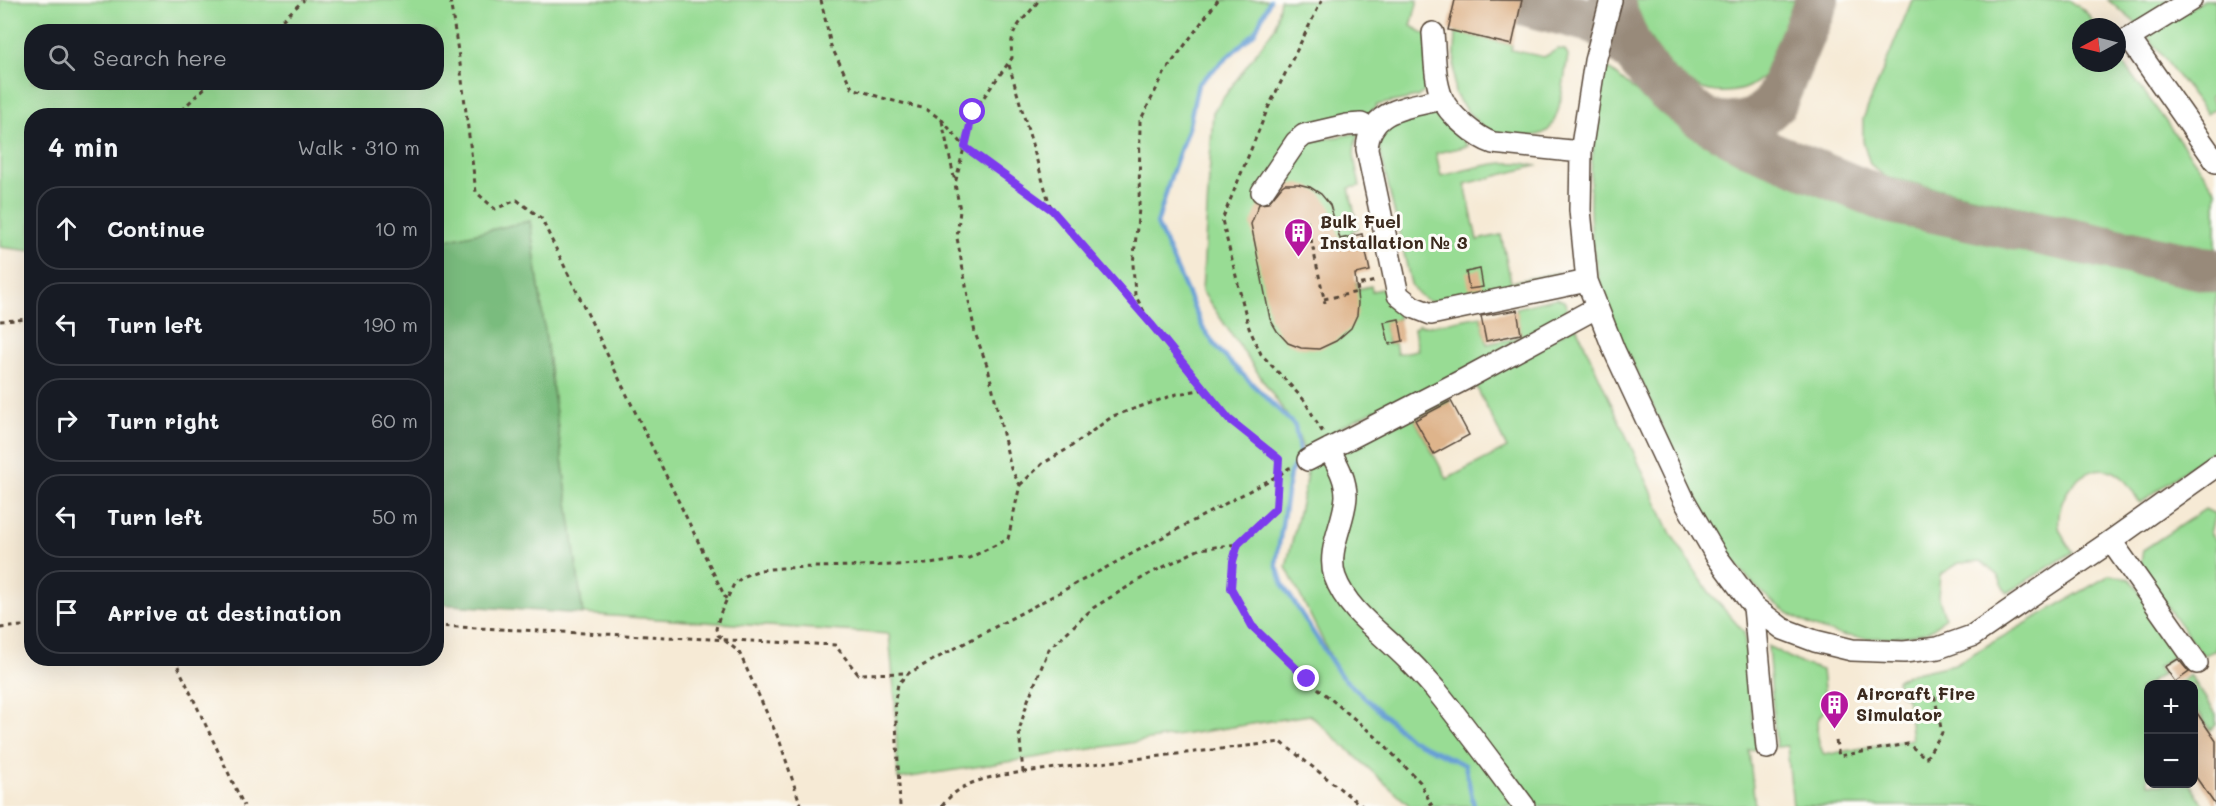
<!DOCTYPE html>
<html lang="en">
<head>
<meta charset="utf-8">
<style>
	:root { --surface:#171b24; --page:#242831; --text:#f1f3f6; --muted:#9ea1a6; --line:#363941 }
	body { margin:0; font-family:Mali,sans-serif; background:var(--page); color:var(--text) }
	.controls { position:absolute; right:18px; bottom:18px; display:grid; overflow:hidden; border-radius:12px; box-shadow:0 6px 24px #0002 }
	.controls button { width:54px; height:54px; display:grid; place-items:center; padding:0; border:0; border-bottom:2px solid var(--line); background:var(--surface); color:var(--text); font:30px sans-serif }
	.compass { position:absolute; left:2072px; top:18px; width:54px; height:54px; border-radius:50%; background:var(--surface); box-shadow:0 6px 24px #0002; rotate:263deg }
	.stop { position:absolute; width:18px; height:18px; margin:-14px; border:4px solid #7c3aed; border-radius:50%; background:#fff }
	.stop.end { background:#7c3aed; border-color:#fff; box-shadow:0 2px 6px #0008 }
	.list { margin:0; padding:0; list-style:none }
	h2 { display:flex; justify-content:space-between; align-items:center; height:78px; margin:0; padding:0 24px; font-size:26px }
	h2 small { font-size:20px; font-weight:400; color:var(--muted) }
	.list li { display:grid; grid-template-columns:39px 1fr auto; gap:18px; align-items:center; box-sizing:border-box; height:84px; margin:0 12px 12px; padding:0 12px; border:2px solid var(--line); border-radius:24px }
	.list b { display:block; font-size:22px; white-space:nowrap }
	.list em { font-size:20px; font-style:normal; color:var(--muted) }
	.icon { flex:none; width:33px; height:33px; fill:none; stroke:currentColor; stroke-width:2; stroke-linecap:round; stroke-linejoin:round }
	.map { position:relative; flex:none; width:2216px; height:806px; overflow:hidden }
	.search { position:absolute; background:var(--surface); box-shadow:0 6px 24px #0002; left:24px; top:24px; width:420px; height:66px; display:flex; align-items:center; gap:15px; box-sizing:border-box; padding:0 21px; border-radius:24px; color:var(--muted); font-size:22px }
	.panel { position:absolute; background:var(--surface); box-shadow:0 6px 24px #0002; left:24px; top:108px; width:420px; height:558px; border-radius:24px }
	.map>svg:first-child { display:block }
	.green { fill:#98dc94; stroke:#6a8359; stroke-width:1.5; fill-rule:evenodd }
	.forest { fill:#7abc7e; stroke:#5a734e; stroke-width:1.5 }
	.lines { fill:none; stroke-linecap:round; stroke-linejoin:round }
	.stream { stroke:#669ed5; stroke-width:4.5 }
	.taxiway { stroke:#988a7a; stroke-width:44 }
	.building { fill:#deb48b }
	.minor-casing { stroke:#574739; stroke-width:24 }
	.path { stroke:#574739; stroke-width:3; stroke-dasharray:4.5 4.5; stroke-linecap:butt }
	.minor { stroke:#fff; stroke-width:21 }
	.route { stroke:#7c3aed; stroke-width:8 }
	.labels { text-anchor:middle; stroke-width:6; stroke-linejoin:round; paint-order:stroke }
	.poi-label { font-size:18px; font-weight:bold; fill:#3b2a1e; stroke:#fdfcf7; text-anchor:start }
</style>
</head>
<body>
<div class="map">
<svg width="2216" height="806" viewBox="0 0 2216 806">
	<rect width="100%" height="100%" fill="#fdfcf7"/>
	<filter id="ink" filterUnits="userSpaceOnUse"><feTurbulence type="fractalNoise" baseFrequency=".0167" numOctaves="2"/><feDisplacementMap in="SourceGraphic" scale="12" xChannelSelector="R" yChannelSelector="G"/><feConvolveMatrix kernelMatrix="1 2 1 2 8 2 1 2 1" color-interpolation-filters="sRGB"/></filter>
	<filter id="wash" filterUnits="userSpaceOnUse"><feTurbulence type="fractalNoise" baseFrequency=".008" numOctaves="4" result="noise"/><feDisplacementMap in="SourceGraphic" scale="24" xChannelSelector="R" yChannelSelector="G"/><feGaussianBlur stdDeviation="1.35" result="paint"/><feColorMatrix in="noise" values="0 0 0 0 0 0 0 0 0 0 0 0 0 0 0 0 0 1.4 0 .05"/><feComposite in="paint" operator="in"/></filter>
	<g filter="url(#wash)">
		<rect width="100%" height="100%" fill="#f6ead5"/>
		<path class="green" d="M0 0H1270L1255 32 1198 84 1189 126 1171 176 1157 224 1203 328 1220 352 1292 423 1202 291 1213 112 1275 27 1280 0H1418L1411 26 1427 35 1426 80 1424 92 1417 97 1377 105 1369 114 1300 129 1307 142 1359 133C1350 151 1356 167 1360 186L1349 188 1358 229 1352 230 1353 236 1347 284 1357 282 1358 289 1371 286 1372 291 1387 288 1397 307 1399 319 1385 323 1388 344 1395 343 1397 354 1418 350 1414 329 1419 325 1427 326 1481 316 1487 344 1521 337 1516 308 1557 298 1564 301 1567 307 1563 315 1379 417 1375 410 1336 429 1334 442 1306 456 1296 430 1300 456 1290 473 1276 564 1283 585 1337 669 1286 567 1304 491 1308 466 1442 395 1451 401 1415 420 1447 479 1507 448 1473 380 1576 326 1671 534 1709 592 1744 632 1756 749 1749 750 1755 806H1410L1310 715 898 779 895 700 889 634 583 614 530 221 437 242 436 116H32L31 251 0 247ZM32 32H436V82H32Z
			M1631 0H1795L1766 73C1754 86 1743 91 1726 92 1678 96 1647 37 1631 0Z
			M1912 0H2069L2086 12 2097 27H2081V63H2117V55L2216 190V251L1886 177 1870 164 1863 141V119Z
			M2108 0H2177L2137 24Z
			M2203 0H2216V93L2210 97 2216 108 2207 114 2147 36Z
			M1456 32 1512 45 1511 50 1544 57 1558 49 1565 50 1568 56C1564 76 1562 112 1550 128 1540 141 1497 137 1484 128 1477 123 1458 102 1455 93 1452 83 1456 45 1456 32Z
			M1604 68 1609 69 1663 114 1725 155 1894 220 2216 290V448L2140 503C2133 492 2125 476 2112 471 2081 461 2055 499 2059 527 2061 535 2068 544 2073 552L2007 593 1998 576 1981 561 1959 563 1940 575 1938 596 1945 617C1940 622 1934 629 1928 631 1913 637 1894 637 1878 638 1747 642 1695 500 1650 400 1631 359 1606 316 1597 271 1582 204 1594 135 1604 68Z
			M1427 110 1439 114 1468 146 1436 153 1441 176C1471 169 1506 157 1536 166L1465 184 1477 240 1501 235 1511 282 1559 272 1557 279 1438 304C1426 301 1417 296 1411 284L1379 146 1384 128 1392 122Z
			M2205 509 2215 514 2210 533 2216 540V650L2205 655 2200 652 2144 575 2141 563 2143 550Z
			M2110 575 2130 579 2181 651 2158 667 2163 674 2139 690 2148 705V784H2190L2204 806H1793L1787 746 1776 747 1768 646 1800 663 1822 670 1826 709C1812 720 1817 741 1824 755L1912 739 1907 698C1898 694 1898 690 1897 680L1906 675 1955 664Z
			M2190 675 2216 714V725L2210 730 2194 705V684H2180L2179 683Z"/>
		<path class="forest" d="M530 221 583 614 437 604V242Z"/>
		<g class="lines">
			<path class="stream" d="M1270 0 1255 32 1198 84 1189 125 1171 176 1157 224 1203 328 1220 352 1295 426 1300 456 1290 473 1276 564 1283 585 1341 676 1410 739 1465 765 1474 806"/>
			<path class="taxiway" d="M1611 0 1632 51 1658 84 1703 119 1748 144 1891 202 2216 271
				M1521 3 1599 23 1632 51
				M1705 120C1735 127 1753 126 1775 103L1817 0"/>
		</g>
		<g id="blocks">
			<path class="building" d="M1455 0H1522L1512 45 1448 30Z
				M1285 184H1298L1310 187 1321 194 1330 205 1340 239 1362 234 1370 271 1355 274 1358 303 1357 315 1351 328 1336 341 1319 349 1301 348 1288 343 1277 331 1270 319 1251 224 1259 204 1268 203 1282 186Z
				M1480 269 1483 287 1469 289 1466 272Z
				M1517 310 1521 334 1486 341 1481 316Z
				M1399 319 1403 341 1389 344 1384 322Z
				M1451 401 1469 435 1434 454 1415 420Z
				M2178 659 2189 672 2175 682 2165 667Z
				M2193 707 2216 741V806L2193 773Z"/>
		</g>
	</g>
	<g filter="url(#ink)">
		<use href="#blocks" fill-opacity="0" stroke="#574739" stroke-width="1.5"/>
		<g class="lines">
			<defs>
				<path id="minor" d="M1611 0 1595 61 1581 152 1580 210 1587 281 1614 350 1684 500 1717 557 1754 607 1783 629 1815 641 1852 650 1904 652 1938 648 1972 636 2111 541 2216 466
					M2191 0 2129 38 2216 162
					M1433 33C1435 54 1434 78 1442 98 1448 114 1477 138 1493 143L1581 152
					M1442 99C1410 107 1369 108 1367 149L1398 295 1413 307 1431 314 1587 281
					M1262 192 1296 142 1304 135 1347 125 1361 124 1371 129
					M1329 449C1337 464 1346 478 1346 496 1345 522 1326 550 1335 577 1347 611 1383 634 1407 659 1417 668 1426 679 1435 689 1466 727 1495 767 1524 806
					M1308 460 1465 379 1596 308
					M2111 541 2197 663
					M1754 607 1767 748"/>
			</defs>
			<use href="#minor" class="minor-casing"/>
			<path class="path" d="M450 0 460 64 476 192 495 209 517 200 541 218 726 599
				M821 0 831 46 852 88 886 99 926 109 942 120 965 147 1052 210 1146 319
				M1218 0 1165 72 1140 121 1139 209 1133 264 1135 295 1151 324 1229 419 1279 459 1276 508 1238 544 1233 561 1231 588 1252 626 1307 679 1376 737 1420 782 1432 806
				M1322 0 1268 108 1222 220 1249 328 1261 354 1304 400 1323 433
				M269 32 304 0
				M1009 65 1051 209
				M175 116 211 82
				M942 121 955 182
				M1307 221 1325 303
				M1324 299 1358 292 1357 285 1376 281
				M0 321 32 319
				M1020 485 1042 464 1069 448 1113 416 1177 394 1206 389
				M436 626 835 645 858 674 909 673
				M0 628 32 625
				M174 658 244 806
				M1836 741 1839 756 1908 744 1926 758 1942 733 1934 694
				M1023 772 1281 742 1362 806
				M801 806 780 742 739 652 718 635 716 629 720 614 734 584 744 576 760 570 781 568 930 564 969 558 1008 539 1020 485 1011 469 988 368 975 333 957 238 960 210 955 184 973 112 1012 58C1008 26 1023 23 1039 0
				M900 806 895 700 898 684 909 673 1279 475 1289 468 1293 467
				M942 806C962 779 992 777 1023 772L1019 731 1028 700 1049 649 1093 608 1149 574 1200 549 1238 544"/>
			<use href="#minor" class="minor"/>
		</g>
	</g>
	<g class="lines" filter="url(#ink)">
		<path class="route" d="M973 112 965 147 1052 210 1151 324 1229 419 1279 459 1276 508 1238 544 1233 561 1231 588 1252 626 1307 679"/>
	</g>
	<defs>
		<symbol id="building-pin" viewBox="-11 -11 22 30"><path d="M0 17L-7.5 6A9.5 9.5 0 1 1 7.5 6Z" fill="#b5179e" stroke="#fdfcf7"/><path d="M-4-6H4V6H1V3H-1V6H-4ZM-2.5-4.3h1.7v1.8h-1.7ZM.8-4.3h1.7v1.8H.8ZM-2.5-1h1.7V.8h-1.7ZM.8-1h1.7V.8H.8Z" fill="#fff"/></symbol>
	</defs>
	<g fill-rule="evenodd">
		<use href="#building-pin" x="1282" y="216" width="33" height="45"/>
		<use href="#building-pin" x="1818" y="688" width="33" height="45"/>
	</g>
	<g class="labels">
		<g class="poi-label">
			<text x="1320" y="228">Bulk Fuel<tspan x="1320" dy="21">Installation № 3</tspan></text>
			<text x="1856" y="700">Aircraft Fire<tspan x="1856" dy="21">Simulator</tspan></text>
		</g>
	</g>
</svg>
<div class="controls">
<button>+</button>
<button>−</button>
</div>
<svg class="compass" viewBox="-18 -18 36 36"><path d="M0-13l5 13h-10z" fill="#e53935"/><path d="M0 13l5-13h-10z" fill="#9ea1a6"/></svg>
<div class="stop" style="left:973px;top:112px"></div>
<div class="stop end" style="left:1307px;top:679px"></div>
<div class="search"><svg class="icon" aria-label="search" viewBox="0 0 24 24"><circle cx="10" cy="10" r="6"/><path d="M15 15l6 6"/></svg>Search here</div>
<section class="panel">
<h2>4 min<small>Walk · 310 m</small></h2>
<ul class="list">
<li><svg class="icon" aria-label="ahead" viewBox="0 0 24 24"><path d="M12 20V5M6 11l6-6 6 6"/></svg><div><b>Continue</b></div><em>10 m</em></li>
<li><svg class="icon" aria-label="left" viewBox="0 0 24 24"><path d="M17 20v-9H6M10 6l-5 5 5 5"/></svg><div><b>Turn left</b></div><em>190 m</em></li>
<li><svg class="icon" aria-label="right" viewBox="0 0 24 24"><path d="M7 20v-9h11M14 6l5 5-5 5"/></svg><div><b>Turn right</b></div><em>60 m</em></li>
<li><svg class="icon" aria-label="left" viewBox="0 0 24 24"><path d="M17 20v-9H6M10 6l-5 5 5 5"/></svg><div><b>Turn left</b></div><em>50 m</em></li>
<li><svg class="icon" aria-label="arrive" viewBox="0 0 24 24"><path d="M6 21V4h12l-3 4 3 4H6"/></svg><div><b>Arrive at destination</b></div></li>
</ul>
</section>
</div>
</body>
</html>
